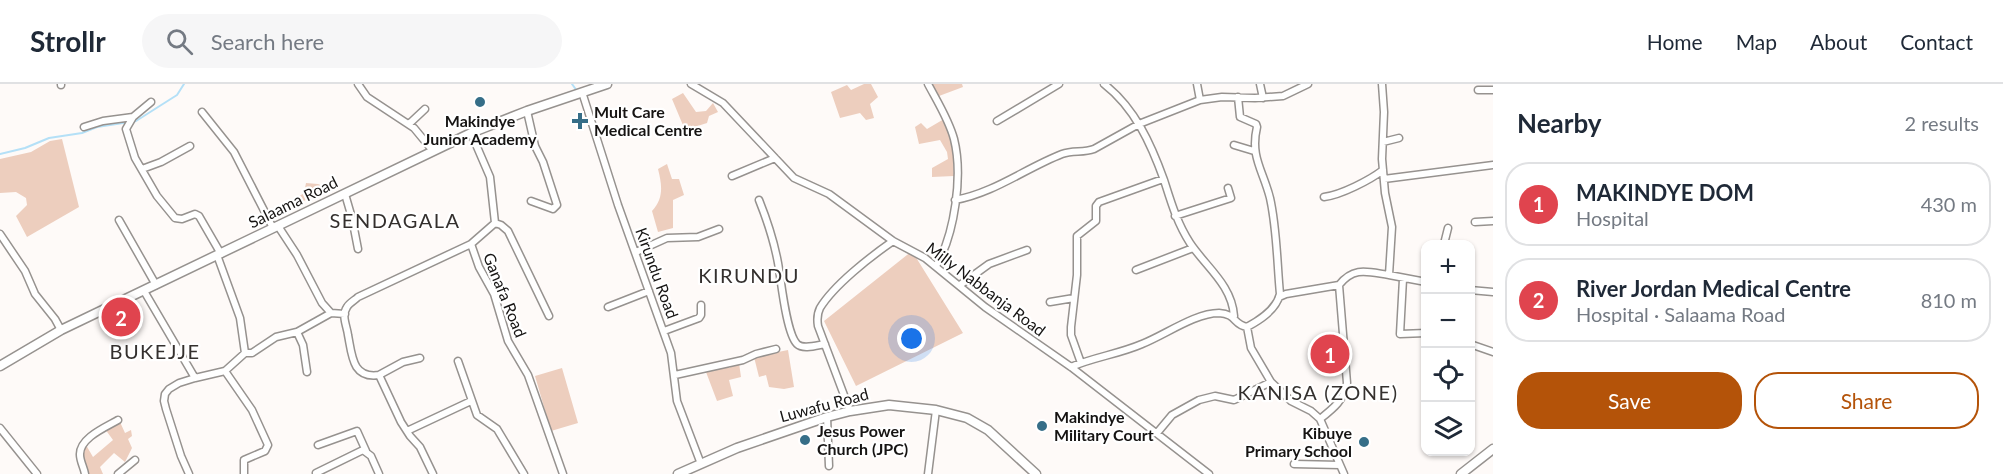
<!DOCTYPE html>
<html lang="en">
<head>
<meta charset="utf-8">
<style>
	:root { --surface:#fff; --page:#f6f6f7; --text:#1f2937; --muted:#747a83; --line:#e0e1e3; --accent:#b45309 }
	body { margin:0; font-family:Lato,sans-serif; background:var(--page); color:var(--text) }
	.controls { position:absolute; right:18px; bottom:18px; display:grid; overflow:hidden; border-radius:12px; box-shadow:0 2px 4px #0004 }
	.controls button { width:54px; height:54px; display:grid; place-items:center; padding:0; border:0; border-bottom:2px solid var(--line); background:var(--surface); color:var(--text); font:30px sans-serif }
	.you { position:absolute; left:912px; top:255px; width:21px; height:21px; margin:-15px; border:4px solid #fff; border-radius:50%; background:#1a73e8; box-shadow:0 0 0 9px #1a73e833 }
	.badge { display:grid; place-items:center; width:39px; height:39px; border-radius:50%; background:var(--accent); color:#fff; font-size:20px; font-weight:700 }
	.pin { position:absolute; translate:-50% -50%; border:3px solid #fff; box-shadow:0 2px 6px #0006 }
	.list { margin:0; padding:0; list-style:none }
	h2 { display:flex; justify-content:space-between; align-items:center; height:78px; margin:0; padding:0 24px; font-size:26px }
	h2 small { font-size:20px; font-weight:400; color:var(--muted) }
	.list li { display:grid; grid-template-columns:39px 1fr auto; gap:18px; align-items:center; box-sizing:border-box; height:84px; margin:0 12px 12px; padding:0 12px; border:2px solid var(--line); border-radius:24px }
	.list b { display:block; font-size:22px; white-space:nowrap }
	.list p { margin:0; font-size:20px; white-space:nowrap; color:var(--muted) }
	.list em { font-size:20px; font-style:normal; color:var(--muted) }
	.actions { display:flex; gap:12px; padding:18px 24px }
	.actions a { flex:1; padding:14px 0; border:2px solid var(--accent); border-radius:24px; text-align:center; font-size:21px; color:var(--accent) }
	.actions .main { background:var(--accent); color:#fff }
	.icon { flex:none; width:33px; height:33px; fill:none; stroke:currentColor; stroke-width:2; stroke-linecap:round; stroke-linejoin:round }
	.map { position:relative; flex:none; width:1493px; height:390px; overflow:hidden }
	header { display:flex; align-items:center; gap:36px; box-sizing:border-box; height:84px; padding:0 30px; background:var(--surface); border-bottom:2px solid var(--line) }
	header strong { font-size:28px }
	nav { display:flex; gap:33px; margin-inline-start:auto; font-size:21px }
	.search { width:420px; height:54px; background:var(--page); display:flex; align-items:center; gap:15px; box-sizing:border-box; padding:0 21px; border-radius:33px; color:var(--muted); font-size:22px }
	main { display:flex }
	aside { flex:1; background:var(--surface) }
	.map>svg:first-child { display:block }
	.green { fill:#edcebe }
	.lines { fill:none; stroke-linecap:round; stroke-linejoin:round }
	.stream { stroke:#b4e0f7; stroke-width:2 }
	.street-casing { stroke:#96928f; stroke-width:9 }
	.secondary-casing { stroke:#96928f; stroke-width:11 }
	.street { stroke:#fff; stroke-width:6 }
	.secondary { stroke:#fff; stroke-width:8 }
	.poi-dot { fill:#366e88; stroke:#fff; stroke-width:2 }
	.labels { text-anchor:middle; stroke-width:4.5; stroke-linejoin:round; paint-order:stroke }
	.poi-label { font-size:16px; font-weight:bold; fill:#161413; stroke:#fff; text-anchor:start }
	.street-label { font-size:16px; fill:#161413; stroke:#fff }
	.quarter-label { font-size:20px; letter-spacing:1.5px; fill:#34302e; stroke:#fff }
</style>
</head>
<body>
<header>
<strong>Strollr</strong>
<div class="search"><svg class="icon" aria-label="search" viewBox="0 0 24 24"><circle cx="10" cy="10" r="6"/><path d="M15 15l6 6"/></svg>Search here</div>
<nav><a>Home</a><a>Map</a><a>About</a><a>Contact</a></nav>
</header>
<main>
<div class="map">
<svg width="1493" height="390" viewBox="0 0 1493 390">
	<rect width="100%" height="100%" fill="#fefaf8"/>
	<path class="green" d="M864 0H871L878 13 870 20 874 34 866 36 860 29 840 34 831 8 847 1 851 6Z
		M932 0H962L963 3 939 12Z
		M683 9 696 28 706 27 713 19 718 28 709 32 707 39 685 46 672 15Z
		M944 35 952 54 954 92 932 93V84L948 75 947 68 940 56 919 60 915 43 921 39 927 45Z
		M62 55 79 123 27 153 16 132 27 121 26 114 16 108 0 109V75L31 68 50 57Z
		M667 80 672 95H679L684 111 673 116V144L658 148 652 127C664 114 662 101 658 85Z
		M306 99 318 100 323 102 324 108 290 123 289 119 304 109Z
		M912 167 963 249 856 302 824 237Z
		M788 266 794 303 784 305 769 303 766 291 759 293 754 273Z
		M739 279 741 293 729 296 733 312 717 317 706 288 724 283 730 284 731 281Z
		M562 284 578 339 551 347 535 292Z
		M120 338 125 349 131 346 132 352 128 355 132 364 125 378 114 369 100 383 103 390H87L81 370 86 361 93 373 113 356 105 345Z"/>
	<g class="lines">
		<path class="stream" d="M572 0 577 7
			M0 70 25 64 49 54 82 49 97 43 136 37 177 11 184 0"/>
		<defs>
			<path id="street" d="M61 0V1
				M358 0 367 13 414 44 433 67
				M691 0 723 19 794 94 829 110 893 157 925 174 985 223 1071 283 1209 390
				M928 0C937 17 949 36 954 55 963 91 955 150 936 182
				M1104 0C1135 24 1151 60 1164 96 1171 118 1177 139 1190 159 1206 183 1232 201 1234 232
				M1197 0 1200 16
				M1260 0 1263 14
				M1382 0 1384 28 1382 75 1385 109 1392 143 1389 191 1426 198
				M1478 6H1493
				M582 8 618 121 671 269 677 317 701 380
				M527 27 535 62 543 78 557 121 553 125 531 117
				M202 28 234 68 273 144
				M133 33 126 45 135 74 157 112 175 134 182 135 195 130 199 132 221 170
				M997 37 1059 0
				M409 40 425 25
				M84 43 103 37 133 33 151 18
				M471 49 490 93 495 139 471 160 479 183 494 210 508 257 528 291 563 390
				M1383 58 1399 54
				M1234 61 1254 67
				M142 85 161 78 190 62
				M732 92 775 74
				M1384 95 1493 81
				M345 110 352 134 358 165
				M1324 113C1341 111 1370 96 1383 86
				M759 116C767 136 774 157 778 179 781 195 786 249 797 260 803 266 818 261 825 260
				M955 116C994 109 1026 84 1062 70 1073 66 1083 69 1094 65L1139 40 1200 16 1222 13 1255 14 1283 12 1308 0
				M1175 132 1231 114 1228 104
				M119 136 156 201
				M1475 138 1493 137
				M495 139 501 141 508 147 549 232
				M278 142 297 171 322 219 331 229 345 230
				M0 150 25 187 35 210 55 235 61 246
				M1444 160 1448 144
				M636 168 667 154 698 153 719 145
				M217 171 240 234 245 269
				M1136 186 1193 164
				M1403 195 1400 250 1426 249
				M960 201 989 180 1027 166
				M1470 206 1493 208
				M144 207 195 294
				M1279 213 1286 210 1339 201C1354 182 1368 188 1389 191
				M1050 218 1074 214
				M608 223 649 207
				M1247 243 1251 264 1271 298 1291 317 1311 327 1320 335 1344 390
				M664 247 699 234 701 231V221
				M297 248 303 261 307 288
				M1470 260 1493 268
				M458 277 477 331 497 345 524 390
				M1081 279 1071 251V243L1077 191V152L1096 137V122L1099 118 1163 95
				M1071 283C1094 273 1119 270 1142 260 1165 251 1195 229 1219 229 1237 230 1233 241 1247 243 1260 236 1276 226 1280 210 1277 179 1277 145 1270 114 1263 86 1250 73 1257 43L1256 40 1240 33 1238 13
				M225 287 252 326 268 361 265 367 244 376V390
				M379 291 403 278 420 274
				M675 291 743 276 756 270 776 265
				M850 327 818 242C817 236 817 230 820 224 834 201 870 173 893 157
				M827 333 829 382
				M1320 335C1334 324 1344 316 1347 299L1339 201
				M0 344 37 390
				M407 347 471 317
				M1157 349 1172 331 1199 316 1215 312 1234 316 1271 298
				M318 361 357 347 366 367
				M1294 380 1340 381
				M316 389 363 366 371 372 379 390
				M85 390C84 384 80 377 80 371 79 354 106 343 118 336
				M118 390 135 376
				M189 390 181 372 166 325 164 317 165 310 169 305 179 299 195 294 225 287 245 269H252L276 253 297 248 331 229
				M433 390 420 363 410 352 401 338 379 291C352 295 352 271 348 251 347 242 341 232 347 223 349 219 355 216 358 213L471 160
				M928 390 936 326"/>
			<path id="secondary" d="M0 282 61 246 471 49 527 27 607 0
				M678 390 737 364 827 333 850 327 889 321 936 326 967 334 988 346 1036 390
				M1461 390 1493 365"/>
		</defs>
		<use href="#street" class="street-casing"/>
		<use href="#secondary" class="secondary-casing"/>
		<use href="#street" class="street"/>
		<use href="#secondary" class="secondary"/>
	</g>
	<g class="poi-dot">
		<circle cx="480" cy="18" r="6"/>
		<path d="M577 28h6v6h6v6h-6v6h-6v-6h-6v-6h6z"/>
		<circle cx="1042" cy="342" r="6"/>
		<circle cx="805" cy="356" r="6"/>
		<circle cx="1364" cy="358" r="6"/>
	</g>
	<g class="labels">
		<g class="poi-label">
			<text x="594" y="34">Mult Care<tspan x="594" dy="18">Medical Centre</tspan></text>
			<text x="480" y="43" text-anchor="middle">Makindye<tspan x="480" dy="18">Junior Academy</tspan></text>
			<text x="1054" y="339">Makindye<tspan x="1054" dy="18">Military Court</tspan></text>
			<text x="817" y="353">Jesus Power<tspan x="817" dy="18">Church (JPC)</tspan></text>
			<text x="1352" y="355" text-anchor="end">Kibuye<tspan x="1352" dy="18">Primary School</tspan></text>
		</g>
		<g class="street-label">
			<text transform="translate(293 118) rotate(-26)" y="6">Salaama Road</text>
			<text transform="translate(657 189) rotate(70)" y="6">Kirundu Road</text>
			<text transform="translate(986 205) rotate(37)" y="6">Milly Nabbanja Road</text>
			<text transform="translate(505 211) rotate(68)" y="6">Ganafa Road</text>
			<text transform="translate(824 321) rotate(-15)" y="6">Luwafu Road</text>
		</g>
		<g class="quarter-label">
			<text x="395" y="144">SENDAGALA</text>
			<text x="749" y="199">KIRUNDU</text>
			<text x="155" y="275">BUKEJJE</text>
			<text x="1318" y="316">KANISA (ZONE)</text>
		</g>
	</g>
</svg>
<div class="controls">
<button>+</button>
<button>−</button>
<button><svg class="icon" aria-label="locate" viewBox="0 0 24 24"><circle cx="12" cy="12" r="6"/><path d="M12 2v4M12 18v4M2 12h4M18 12h4"/></svg></button>
<button><svg class="icon" aria-label="layers" viewBox="0 0 24 24"><path d="M12 4l9 5-9 5-9-5zM3 14l9 5 9-5"/></svg></button>
</div>
<div class="you"></div>
<div class="pin badge" style="left:1330px;top:270px;background:#e0444e">1</div>
<div class="pin badge" style="left:121px;top:233px;background:#e0444e">2</div>
</div>
<aside>
<h2>Nearby<small>2 results</small></h2>
<ul class="list">
<li><span class="badge" style="background:#e0444e">1</span><div><b>MAKINDYE DOM</b><p>Hospital</p></div><em>430 m</em></li>
<li><span class="badge" style="background:#e0444e">2</span><div><b>River Jordan Medical Centre</b><p>Hospital · Salaama Road</p></div><em>810 m</em></li>
</ul>
<div class="actions"><a class="main">Save</a><a>Share</a></div>
</aside>
</main>
</body>
</html>
